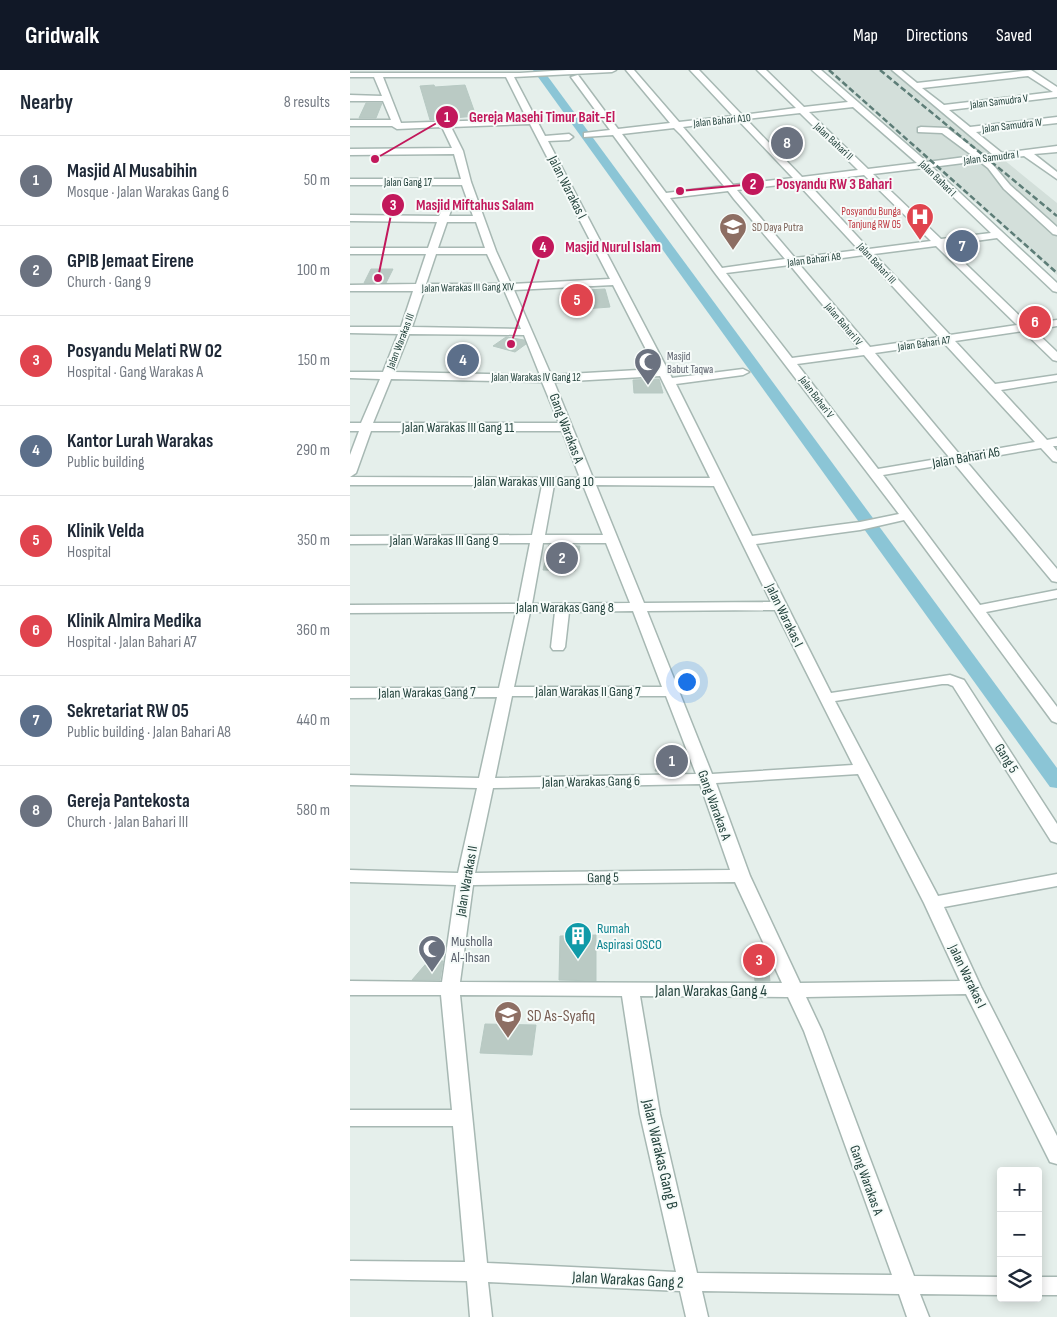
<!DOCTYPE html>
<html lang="en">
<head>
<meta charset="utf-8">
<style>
	:root { --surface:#fff; --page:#f6f6f7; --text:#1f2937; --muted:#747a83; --line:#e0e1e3; --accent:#111827 }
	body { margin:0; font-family:"Sofia Sans Condensed",sans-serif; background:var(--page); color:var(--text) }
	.controls { position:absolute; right:15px; bottom:15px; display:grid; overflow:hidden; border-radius:5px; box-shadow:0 2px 12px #0003 }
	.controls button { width:45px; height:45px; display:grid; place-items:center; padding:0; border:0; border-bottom:1px solid var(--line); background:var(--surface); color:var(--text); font:25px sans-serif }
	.you { position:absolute; left:336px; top:611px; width:18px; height:18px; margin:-12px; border:4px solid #fff; border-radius:50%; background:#1a73e8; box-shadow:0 0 0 8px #1a73e833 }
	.badge { display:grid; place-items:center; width:32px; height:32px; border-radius:50%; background:var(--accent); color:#fff; font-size:16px; font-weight:700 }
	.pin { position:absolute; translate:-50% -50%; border:2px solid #fff; box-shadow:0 1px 5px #0006 }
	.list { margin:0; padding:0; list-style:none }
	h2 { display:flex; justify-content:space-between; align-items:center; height:65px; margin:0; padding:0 20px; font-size:21px }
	h2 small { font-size:16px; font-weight:400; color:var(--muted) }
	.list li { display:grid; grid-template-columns:32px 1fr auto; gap:15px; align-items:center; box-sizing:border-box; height:90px; padding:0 20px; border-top:1px solid var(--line) }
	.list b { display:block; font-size:19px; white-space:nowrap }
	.list p { margin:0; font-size:16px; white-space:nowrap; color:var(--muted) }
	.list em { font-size:16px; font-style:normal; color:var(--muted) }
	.icon { flex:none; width:28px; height:28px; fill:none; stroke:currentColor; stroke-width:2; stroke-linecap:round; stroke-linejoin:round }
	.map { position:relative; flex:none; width:707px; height:1247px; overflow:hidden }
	header { display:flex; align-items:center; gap:30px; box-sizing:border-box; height:70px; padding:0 25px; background:var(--accent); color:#fff }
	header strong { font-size:24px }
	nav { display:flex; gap:28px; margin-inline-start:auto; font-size:18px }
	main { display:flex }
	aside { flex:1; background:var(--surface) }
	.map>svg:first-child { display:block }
	.built { fill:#d3dfda }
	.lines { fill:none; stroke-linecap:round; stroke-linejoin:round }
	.canal { fill:#8bc5d6; fill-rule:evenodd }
	.building { fill:#bacac4; stroke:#b7c9c3 }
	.minor-casing { stroke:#a7b8b3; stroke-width:3 }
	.minor { fill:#fff; fill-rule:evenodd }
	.rail { stroke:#5d7d77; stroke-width:2.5; stroke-dasharray:6 3; stroke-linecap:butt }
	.labels { text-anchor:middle; stroke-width:4; stroke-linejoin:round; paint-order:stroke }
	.far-street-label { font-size:11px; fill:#23423c; stroke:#f6fbf9 }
	.far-health-label { font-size:11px; fill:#be3a42; stroke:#f6fbf9; text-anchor:end }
	.far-education-label { font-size:11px; fill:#785e54; stroke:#f6fbf9; text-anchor:start }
	.far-worship-label { font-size:11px; fill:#5b616d; stroke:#f6fbf9; text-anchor:start }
	.street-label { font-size:14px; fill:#23423c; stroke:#f6fbf9 }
	.culture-label { font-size:14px; fill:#0d838f; stroke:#f6fbf9; text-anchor:start }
	.worship-label { font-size:14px; fill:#5b616d; stroke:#f6fbf9; text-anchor:start }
	.near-street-label { font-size:16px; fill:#23423c; stroke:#f6fbf9 }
	.near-education-label { font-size:16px; fill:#785e54; stroke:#f6fbf9; text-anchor:start }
	.leader { fill:none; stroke:#c2185b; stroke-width:2 }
	.callout-dot { fill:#c2185b; stroke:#f6fbf9; stroke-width:2 }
	.mark-label { font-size:15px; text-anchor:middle; font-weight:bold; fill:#fff }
	.callout-label { font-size:15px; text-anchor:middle; font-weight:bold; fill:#c2185b; stroke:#f6fbf9; stroke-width:4; stroke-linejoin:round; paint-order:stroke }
</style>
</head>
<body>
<header>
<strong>Gridwalk</strong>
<nav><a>Map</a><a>Directions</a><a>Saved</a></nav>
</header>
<main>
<aside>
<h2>Nearby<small>8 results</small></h2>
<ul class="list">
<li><span class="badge" style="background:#6b7280">1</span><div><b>Masjid Al Musabihin</b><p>Mosque · Jalan Warakas Gang 6</p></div><em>50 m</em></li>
<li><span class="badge" style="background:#6b7280">2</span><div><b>GPIB Jemaat Eirene</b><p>Church · Gang 9</p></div><em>100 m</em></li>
<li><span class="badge" style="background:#e0444e">3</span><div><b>Posyandu Melati RW 02</b><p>Hospital · Gang Warakas A</p></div><em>150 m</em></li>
<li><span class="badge" style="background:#5c6f8a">4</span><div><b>Kantor Lurah Warakas</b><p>Public building</p></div><em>290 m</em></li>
<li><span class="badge" style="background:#e0444e">5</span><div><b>Klinik Velda</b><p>Hospital</p></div><em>350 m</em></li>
<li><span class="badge" style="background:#e0444e">6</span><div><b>Klinik Almira Medika</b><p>Hospital · Jalan Bahari A7</p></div><em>360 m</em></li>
<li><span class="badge" style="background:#5c6f8a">7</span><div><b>Sekretariat RW 05</b><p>Public building · Jalan Bahari A8</p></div><em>440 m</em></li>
<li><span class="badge" style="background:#6b7280">8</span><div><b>Gereja Pantekosta</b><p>Church · Jalan Bahari III</p></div><em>580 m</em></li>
</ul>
</aside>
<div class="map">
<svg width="707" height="1247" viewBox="0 0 707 1247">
	<rect width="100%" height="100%" fill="#e5efeb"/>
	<path class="built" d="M476 0H543L707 133V205Z"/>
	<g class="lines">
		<path class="canal" d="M183 0H193L707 698V718L700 717Z"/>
	</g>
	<path class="building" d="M84 15 85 17 115 15 126 46 80 50 70 16Z
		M16 33H32L26 48H9Z
		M21 199H43L36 213H14Z
		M255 219 260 237 221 240 217 221Z
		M156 267 174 270 176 274 165 282 143 276Z
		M309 309 313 323H284L283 310Z
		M199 475 230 476 225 501 193 500Z
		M315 678 335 681 337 685 330 702 305 701Z
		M246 865V911L209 910 210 866Z
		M401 875H412L417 885 420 911H405Z
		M80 889 93 891 90 910H62Z
		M135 954 186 955 182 985 130 983Z"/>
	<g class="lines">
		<defs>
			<path id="minor" d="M217 0H266L262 2 164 7 195 66 219 64 223 67 219 70 198 71 322 308 393 299 399 302 393 305 326 314 402 466 510 452 549 444 365 203 263 65 234 67V63L260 60 221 7 228 5 268 59 320 53 276 0H284L329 52 383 46 340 0H349L392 45 446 38 407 0H416L454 37 498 32 462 0H471L577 92 623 86 592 63 568 62V58L571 57 597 58 633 85 642 84 542 0H551L567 13 681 0 707 17V27L599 40 620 57 707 47V53L626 62 652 83 707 76V82L684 84 707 102V109L674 86 639 90 660 115 707 157V165L703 164 654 119 638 98 629 91 582 97 707 213V222L703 221 647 168 596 175 678 254 707 250V256L684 260 707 282V291L703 290 673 261 605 271 645 314 707 305V311L651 320 697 370 707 368V376H703L707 381V392L703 391 691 378 616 391 707 499V512L702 511 604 393 533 405 630 535 707 520V528L636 542 707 637V653L702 651 554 450 510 460 406 474 481 623 600 605 614 610 707 754V773L701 771 603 616 598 614H592L485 631 588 826 707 804V816L594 837 631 917 707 1066V1094L700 1092 616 924 456 927 472 961 564 1206 651 1207V1225L570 1224 579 1247H557L549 1224 352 1221 358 1247H336L330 1221 138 1212 142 1247H120L117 1211 0 1209V1191L115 1192 103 1056H0V1040H102L91 925H0V911L92 912 106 815 0 812V800L108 803 127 718 0 715V705L129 708 147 627 0 628V618H149L166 542 0 543V535L168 534 180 473 0 474V466L182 465 192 415H0V407L230 408 212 361H21L6 403 0 407V385L9 361H0V353H11L30 309 0 308V302H33L48 264 0 263V257H51L63 221H0V215L66 214 76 184H0V178H78L87 152 0 151V145L89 146 94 136 97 135 102 138 99 146H123L112 115H0V109H111L104 84 0 85V79L102 78 92 57 47 59 42 56H0V50H41L33 31H0V25L32 26 24 7H0V3H170ZM678 6 703 22 594 35 572 18ZM33 7H156L177 49 51 53ZM503 37 567 93 518 99 459 42ZM450 43 508 100 452 107 396 49ZM388 50 443 108 383 115 333 57ZM180 54 260 209 161 214 146 181 121 112 113 81 101 57ZM324 58 331 65 374 116 316 123 272 64ZM573 98 641 163 591 169 523 104ZM514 105 581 171 519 179 457 112ZM447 113 509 180 445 188 387 120ZM378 121 384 129 435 189 372 198 320 128ZM97 152H126L135 178H88ZM586 176 667 255 600 265 524 184ZM86 184H137L151 214H76ZM514 185 589 267 520 277 449 194ZM440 195 509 279 442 288 376 203ZM263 215 306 299 201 305 164 220ZM154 220 171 259 62 257 74 221ZM59 264 174 265 190 305 44 302ZM594 273 685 372 610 385 525 283ZM514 285 599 387 528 399 447 294ZM310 306 360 408H243L204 312ZM41 309 192 312 209 353H23ZM204 415H233L253 465H195ZM246 415 364 416 421 532 294 533ZM193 473H256L280 533 182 534ZM425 540 503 695 362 704 297 541ZM283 541 312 617H164L180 542H205L201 577 203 580H213L215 577 219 542ZM162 626H316L346 704 145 708ZM508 704 574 833 610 911 450 913 400 806 366 713ZM350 714 380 800 125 803 143 718ZM385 812 432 913 110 912 123 815ZM110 925 272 926 290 1044 326 1202 137 1193ZM290 926 438 927 454 961 542 1205 347 1203 310 1044Z
				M688 1207H707V1225H688Z"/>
		</defs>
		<use href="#minor" class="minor-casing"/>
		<use href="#minor" class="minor"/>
		<path class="rail" d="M479 0 707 203
			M530 0 707 146"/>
	</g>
	<defs>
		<symbol id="hospital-pin" viewBox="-11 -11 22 30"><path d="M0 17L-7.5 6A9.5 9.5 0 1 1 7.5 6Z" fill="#e0444e" stroke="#f6fbf9"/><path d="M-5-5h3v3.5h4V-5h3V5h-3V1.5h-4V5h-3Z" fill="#fff"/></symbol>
		<symbol id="school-pin" viewBox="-11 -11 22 30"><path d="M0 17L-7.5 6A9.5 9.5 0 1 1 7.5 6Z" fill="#8d6e63" stroke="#f6fbf9"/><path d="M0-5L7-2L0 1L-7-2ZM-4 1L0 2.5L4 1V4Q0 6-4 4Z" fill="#fff"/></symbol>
		<symbol id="mosque-pin" viewBox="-11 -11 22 30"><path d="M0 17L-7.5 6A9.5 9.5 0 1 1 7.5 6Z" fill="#6b7280" stroke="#f6fbf9"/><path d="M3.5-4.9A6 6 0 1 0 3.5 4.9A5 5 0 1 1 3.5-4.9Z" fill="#fff"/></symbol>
		<symbol id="building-pin" viewBox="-11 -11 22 30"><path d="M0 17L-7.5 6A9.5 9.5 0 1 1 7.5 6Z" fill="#0f9aa8" stroke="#f6fbf9"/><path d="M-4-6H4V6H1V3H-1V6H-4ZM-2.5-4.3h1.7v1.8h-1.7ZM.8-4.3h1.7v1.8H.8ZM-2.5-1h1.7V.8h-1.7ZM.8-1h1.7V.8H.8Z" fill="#fff"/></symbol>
	</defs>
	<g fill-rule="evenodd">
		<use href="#hospital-pin" x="554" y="131" width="32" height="43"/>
		<use href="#school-pin" x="367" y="141" width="32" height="43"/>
		<use href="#mosque-pin" x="282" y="276" width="32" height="43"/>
		<use href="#building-pin" x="212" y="850" width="32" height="43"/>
		<use href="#mosque-pin" x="66" y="863" width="32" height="43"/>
		<use href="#school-pin" x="142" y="929" width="32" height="43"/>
	</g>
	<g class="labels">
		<g class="far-street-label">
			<text transform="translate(649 31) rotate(-7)" y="4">Jalan Samudra V</text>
			<text transform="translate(372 50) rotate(-6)" y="4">Jalan Bahari A10</text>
			<text transform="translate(662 55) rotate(-7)" y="4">Jalan Samudra IV</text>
			<text transform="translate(484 71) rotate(43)" y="4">Jalan Bahari II</text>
			<text transform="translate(641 87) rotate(-7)" y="4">Jalan Samudra I</text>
			<text transform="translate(588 108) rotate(44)" y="4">Jalan Bahari I</text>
			<text x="58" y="116">Jalan Gang 17</text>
			<text transform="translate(464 189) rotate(-7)" y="4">Jalan Bahari A8</text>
			<text transform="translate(527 193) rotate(47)" y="4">Jalan Bahari III</text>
			<text transform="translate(118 217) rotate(-1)" y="4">Jalan Warakas III Gang XIV</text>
			<text transform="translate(494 254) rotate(50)" y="4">Jalan Bahari IV</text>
			<text transform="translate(50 271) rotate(-69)" y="4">Jalan Warakas III</text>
			<text transform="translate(574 273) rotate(-8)" y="4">Jalan Bahari A7</text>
			<text x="186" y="311">Jalan Warakas IV Gang 12</text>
			<text transform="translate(467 327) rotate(53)" y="4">Jalan Bahari V</text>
		</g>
		<g class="far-health-label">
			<text x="551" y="145">Posyandu Bunga<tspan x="551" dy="13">Tanjung RW 05</tspan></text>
		</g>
		<g class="far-education-label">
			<text x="402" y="161">SD Daya Putra</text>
		</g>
		<g class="far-worship-label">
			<text x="317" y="290">Masjid<tspan x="317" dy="13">Babut Taqwa</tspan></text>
		</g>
		<g class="street-label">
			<text transform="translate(218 117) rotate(63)" y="5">Jalan Warakas I</text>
			<text x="108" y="362">Jalan Warakas III Gang 11</text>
			<text transform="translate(217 358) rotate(69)" y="5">Gang Warakas A</text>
			<text transform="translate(616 387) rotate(-10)" y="5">Jalan Bahari A6</text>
			<text x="184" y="416">Jalan Warakas VIII Gang 10</text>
			<text x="94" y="475">Jalan Warakas III Gang 9</text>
			<text x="215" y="542">Jalan Warakas Gang 8</text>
			<text transform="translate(435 545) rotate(64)" y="5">Jalan Warakas I</text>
			<text x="238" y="626">Jalan Warakas II Gang 7</text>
			<text transform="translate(77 622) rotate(-1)" y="5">Jalan Warakas Gang 7</text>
			<text transform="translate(657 688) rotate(58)" y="5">Gang 5</text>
			<text transform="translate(241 711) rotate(-1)" y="5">Jalan Warakas Gang 6</text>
			<text transform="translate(365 735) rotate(70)" y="5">Gang Warakas A</text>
			<text transform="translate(253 807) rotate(-1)" y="5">Gang 5</text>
			<text transform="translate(116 811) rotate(-80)" y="5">Jalan Warakas II</text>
			<text transform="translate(618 906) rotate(64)" y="5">Jalan Warakas I</text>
			<text transform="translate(517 1110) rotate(70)" y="5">Gang Warakas A</text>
		</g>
		<g class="culture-label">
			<text x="247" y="863">Rumah<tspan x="247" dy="16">Aspirasi OSCO</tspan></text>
		</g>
		<g class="worship-label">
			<text x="101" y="876">Musholla<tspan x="101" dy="16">Al-Ihsan</tspan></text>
		</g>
		<g class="near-street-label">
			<text x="361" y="926">Jalan Warakas Gang 4</text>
			<text transform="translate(311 1084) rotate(77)" y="6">Jalan Warakas Gang B</text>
			<text transform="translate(278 1209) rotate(3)" y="6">Jalan Warakas Gang 2</text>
		</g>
		<g class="near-education-label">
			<text x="177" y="951">SD As-Syafiq</text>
		</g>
	</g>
	<path class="leader" d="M25 89L97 47M330 121L403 114M28 208L43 135M161 274L193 177"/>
	<g class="callout-dot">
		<circle cx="25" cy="89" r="5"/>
		<circle cx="330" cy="121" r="5"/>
		<circle cx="28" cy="208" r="5"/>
		<circle cx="161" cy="274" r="5"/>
		<circle cx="97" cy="47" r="12"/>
		<circle cx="403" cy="114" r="12"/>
		<circle cx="43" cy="135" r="12"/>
		<circle cx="193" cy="177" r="12"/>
	</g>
	<g class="mark-label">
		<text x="97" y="52">1</text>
		<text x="403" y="119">2</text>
		<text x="43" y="140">3</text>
		<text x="193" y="182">4</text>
	</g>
	<g class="callout-label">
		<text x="192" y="52">Gereja Masehi Timur Bait-El</text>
		<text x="484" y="119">Posyandu RW 3 Bahari</text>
		<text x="125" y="140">Masjid Miftahus Salam</text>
		<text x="263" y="182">Masjid Nurul Islam</text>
	</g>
</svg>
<div class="controls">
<button>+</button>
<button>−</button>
<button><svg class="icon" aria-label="layers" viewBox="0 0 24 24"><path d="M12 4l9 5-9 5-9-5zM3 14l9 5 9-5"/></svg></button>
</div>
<div class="you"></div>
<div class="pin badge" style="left:322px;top:691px;background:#6b7280">1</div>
<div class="pin badge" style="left:212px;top:488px;background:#6b7280">2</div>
<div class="pin badge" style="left:409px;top:890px;background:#e0444e">3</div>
<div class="pin badge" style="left:113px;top:290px;background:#5c6f8a">4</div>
<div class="pin badge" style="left:227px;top:230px;background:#e0444e">5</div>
<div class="pin badge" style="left:685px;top:252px;background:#e0444e">6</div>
<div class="pin badge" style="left:612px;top:176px;background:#5c6f8a">7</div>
<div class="pin badge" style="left:437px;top:73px;background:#6b7280">8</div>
</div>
</main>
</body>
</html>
